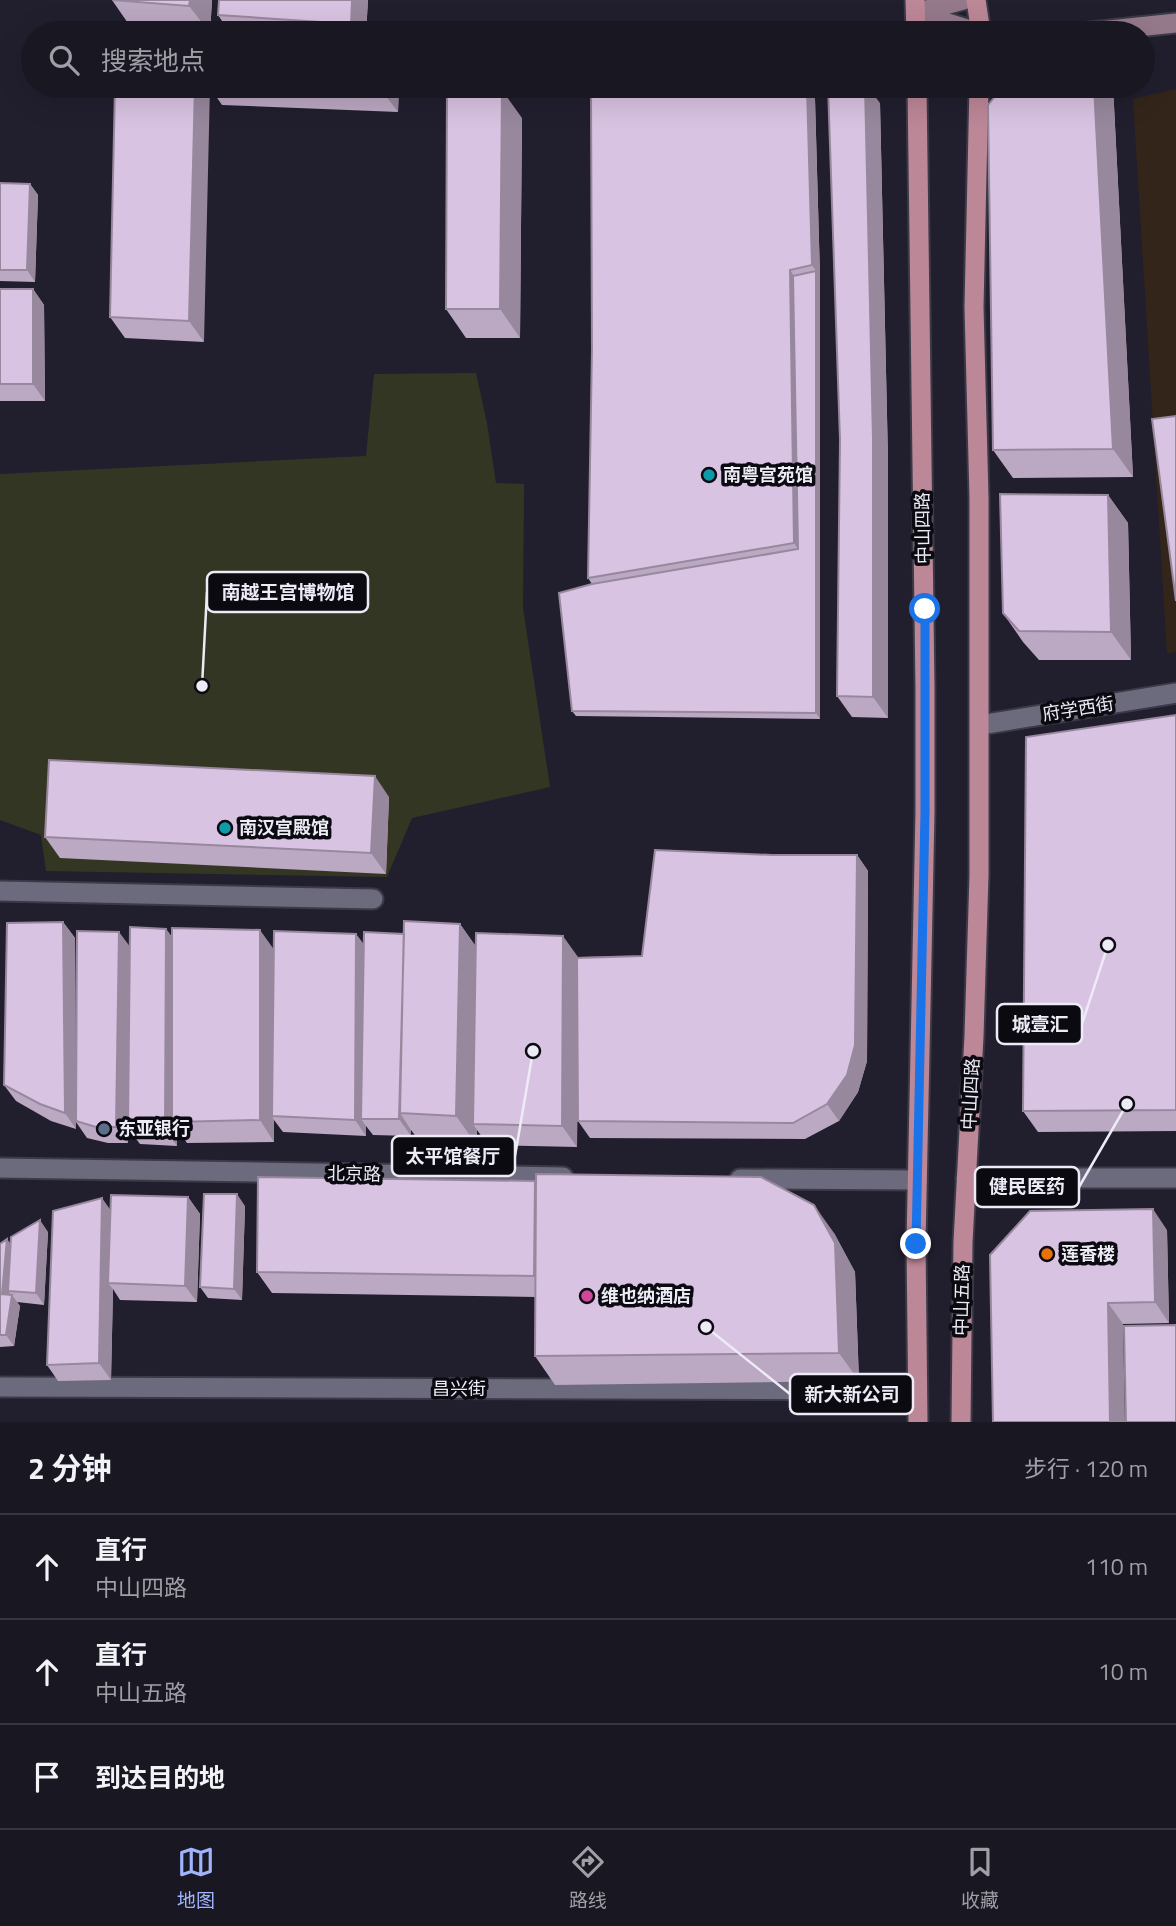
<!DOCTYPE html>
<html lang="zh">
<head>
<meta charset="utf-8">
<style>
	:root { --surface:#191722; --page:#26242f; --text:#f1f3f6; --muted:#9f9fa5; --line:#373640; --accent:#a0b3fd }
	body { margin:0; font-family:"Titillium Web","Noto Sans SC",sans-serif; background:var(--page); color:var(--text) }
	.stop { position:absolute; width:21px; height:21px; margin:-16px; border:5px solid #1a73e8; border-radius:50%; background:#fff }
	.stop.end { background:#1a73e8; border-color:#fff; box-shadow:0 2px 7px #0008 }
	.list { margin:0; padding:0; list-style:none }
	h2 { display:flex; justify-content:space-between; align-items:center; height:91px; margin:0; padding:0 28px; font-size:30px }
	h2 small { font-size:23px; font-weight:400; color:var(--muted) }
	.list li { display:grid; grid-template-columns:46px 1fr auto; gap:21px; align-items:center; box-sizing:border-box; height:105px; padding:0 28px; border-top:2px solid var(--line) }
	.list b { display:block; font-size:26px; white-space:nowrap }
	.list p { margin:0; font-size:23px; white-space:nowrap; color:var(--muted) }
	.list em { font-size:23px; font-style:normal; color:var(--muted) }
	.icon { flex:none; width:38px; height:38px; fill:none; stroke:currentColor; stroke-width:2; stroke-linecap:round; stroke-linejoin:round }
	.map { position:relative; flex:none; width:1176px; height:1422px; overflow:hidden }
	.search { position:absolute; background:var(--surface); box-shadow:0 7px 28px #0002; left:21px; right:21px; top:21px; height:77px; display:flex; align-items:center; gap:18px; box-sizing:border-box; padding:0 24px; border-radius:38px; color:var(--muted); font-size:26px }
	.sheet { height:406px; background:var(--surface) }
	nav { display:flex; justify-content:space-around; align-items:center; box-sizing:border-box; height:98px; border-top:2px solid var(--line); background:var(--surface); font-size:19px; color:var(--muted) }
	nav a { display:grid; justify-items:center; gap:4px }
	nav .on { color:var(--accent) }
	.map>svg:first-child { display:block }
	.education { fill:#332519 }
	.green { fill:#343624 }
	.lines { fill:none; stroke-linecap:round; stroke-linejoin:round }
	.service-casing { stroke:#3c3a47; stroke-width:23 }
	.pedestrian-casing { stroke:#3c3a47; stroke-width:23 }
	.minor-casing { stroke:#3c3a47; stroke-width:23 }
	.secondary-casing { stroke:#3c3a47; stroke-width:23 }
	.primary-casing { stroke:#3c3a47; stroke-width:23 }
	.service { stroke:#6c6a7d; stroke-width:19 }
	.pedestrian { stroke:#6c6a7d; stroke-width:19 }
	.minor { stroke:#6c6a7d; stroke-width:19 }
	.secondary { stroke:#94798a; stroke-width:19 }
	.primary { stroke:#bc8797; stroke-width:19 }
	.wall { fill:#bba8c2 }
	.shaded-wall { fill:#98889e }
	.building { fill:#d9c3e2; stroke:#98889e; stroke-width:2 }
	.route { stroke:#1a73e8; stroke-width:9 }
	.culture-dot { fill:#0f9aa8; stroke:#0b0a11; stroke-width:2.5 }
	.service-dot { fill:#5c6f8a; stroke:#0b0a11; stroke-width:2.5 }
	.food-dot { fill:#e8710a; stroke:#0b0a11; stroke-width:2.5 }
	.hotel-dot { fill:#d1479c; stroke:#0b0a11; stroke-width:2.5 }
	.labels { text-anchor:middle; stroke-width:7; stroke-linejoin:round; paint-order:stroke }
	.poi-label { font-size:18px; font-weight:bold; fill:#ecebf6; stroke:#0b0a11; text-anchor:start }
	.street-label { font-size:18px; fill:#ecebf6; stroke:#0b0a11 }
	.leader { fill:none; stroke:#ecebf6; stroke-width:2.5 }
	.callout-dot { fill:#ecebf6; stroke:#0b0a11; stroke-width:2.5 }
	.callout { fill:#0b0a11; stroke:#ecebf6; stroke-width:2.5 }
	.callout-label { font-size:19px; text-anchor:middle; font-weight:bold; fill:#ecebf6 }
</style>
</head>
<body>
<div class="map">
<svg width="1176" height="1422" viewBox="0 0 1176 1422">
	<rect width="100%" height="100%" fill="#211f2e"/>
	<path class="education" d="M1176 89V652L1167 654 1133 99Z"/>
	<path class="green" d="M476 373 487 423 496 483 524 484 523 608 550 787 412 818 387 877 46 871 41 835 0 820V474L366 456 374 374Z"/>
	<g class="lines">
		<defs>
			<path id="service" d="M0 891 373 899
				M0 1387 917 1390"/>
			<path id="pedestrian" d="M0 1168 563 1177
				M966 1178H1176
				M740 1179 917 1180"/>
			<path id="minor" d="M980 725 1176 693"/>
			<path id="secondary" d="M916 13 980 33
				M916 13 963 0
				M1081 33 1176 23"/>
			<path id="primary" d="M915 0 916 33
				M976 0 981 33
				M917 86 925 689V812L916 1244 918 1422
				M961 1422 963 1242 974 1036 979 875V498L974 307 979 86"/>
		</defs>
		<use href="#service" class="service-casing"/>
		<use href="#pedestrian" class="pedestrian-casing"/>
		<use href="#minor" class="minor-casing"/>
		<use href="#secondary" class="secondary-casing"/>
		<use href="#primary" class="primary-casing"/>
		<use href="#service" class="service"/>
		<use href="#pedestrian" class="pedestrian"/>
		<use href="#minor" class="minor"/>
		<use href="#secondary" class="secondary"/>
		<use href="#primary" class="primary"/>
	</g>
	<path class="wall" d="M112 0H212L210 33H191L132 29Z
		M219 0H368L366 33H230L218 15Z
		M115 86 204 342 125 338 110 317Z
		M399 86 398 112 222 105 211 89Z
		M1003 86H1113L1133 477 1013 478 993 450Z
		M807 88 815 99 820 276V719L576 716 572 711 592 584 588 578Z
		M880 103 888 460V718L852 717 837 696Z
		M522 118 520 338H466L446 309Z
		M0 183 30 184 38 195 35 282 0 281Z
		M0 289H33L44 305 45 401H0Z
		M1108 495 1128 523 1131 660H1039L1023 642 1003 613Z
		M1176 715V1131L1038 1132 1023 1111Z
		M389 797 386 874 60 858 45 837Z
		M772 855H857L868 871 867 1061 858 1092 839 1121 805 1139 590 1138 578 1121V1050L577 1147 488 1145 477 1130 476 1144 420 1142 411 1130V1136L373 1135 366 1126V1136L283 1132 274 1120V1142L187 1143 177 1129V1146L140 1144 128 1128V1117V1143H108L87 1138 76 1122V1129L51 1121 16 1101 4 1085 63 922 75 938 76 1080 130 947 166 929 172 937 273 949 356 934 364 945 404 934 460 924 476 947 578 957 642 956Z
		M188 1197 200 1214 197 1302 120 1300 113 1289 111 1380 58 1381 47 1365 111 1210Z
		M245 1206 242 1300 208 1298 200 1287Z
		M1167 1230 1169 1323 1123 1324 993 1422Z
		M48 1232 44 1305 17 1302 20 1306 14 1346 0 1347V1244L7 1239 10 1244Z
		M834 1233 855 1272 859 1381 555 1385 535 1356 536 1297 272 1293 257 1272Z"/>
	<path class="shaded-wall" d="M190 0H212L210 33 189 6Z
		M352 0H368L366 33H357L351 24Z
		M195 86H210L204 342 189 321Z
		M387 86H399L398 112 386 96Z
		M865 86H867L880 103 888 460V718L873 697Z
		M1094 86H1113L1133 477 1113 449Z
		M807 88 815 99 820 276V719L816 713V271L812 265Z
		M502 90 522 118 520 338 500 309Z
		M30 184 38 195 35 282 27 270Z
		M790 270 798 282 802 555 794 543Z
		M33 289 44 305 45 401 33 384Z
		M1108 495 1128 523 1131 660 1111 632Z
		M375 776 389 797 386 874 371 853Z
		M857 855 868 871 867 1061 858 1092 839 1121 827 1104Z
		M63 922 75 938 76 1129 65 1113Z
		M460 924 480 952 473 1124 477 1130 476 1144 456 1116Z
		M166 929 178 946 172 1122 177 1129V1146L165 1130Z
		M260 930 275 951 272 1116 274 1120V1142L260 1120Z
		M119 932 131 948 128 1143 116 1127Z
		M356 934 368 950 361 1119 366 1126V1136L355 1120Z
		M405 934 400 1113 411 1130V1136L399 1119Z
		M563 936 578 957 577 1147 562 1126Z
		M237 1194 245 1206 242 1300 234 1289Z
		M188 1197 200 1214 197 1302 185 1286Z
		M102 1198 114 1215 108 1283 113 1289 111 1380 99 1363Z
		M814 1205 834 1233 855 1272 859 1381 839 1353Z
		M1153 1209 1167 1230 1169 1323 1155 1302Z
		M40 1220 48 1232 44 1305 36 1293Z
		M7 1239 15 1250 8 1291 11 1295 2 1294Z
		M12 1295 20 1306 14 1346 6 1335Z
		M1108 1303 1123 1324 1125 1422H1110Z"/>
	<path class="building" d="M112 0H190L189 6Z
		M219 0H352L351 24 218 15Z
		M115 86H195L189 321 110 317Z
		M211 86H387L386 96 211 89Z
		M591 86H769L807 88 812 265 790 270 794 543 588 578 592 350Z
		M828 86H865L873 439V697L837 696 840 440Z
		M1003 86H1094L1113 449 993 450 988 105Z
		M447 89 502 90 500 309H446Z
		M0 183 30 184 27 270H0Z
		M816 271V713L572 711 559 593 592 584 798 549 793 276Z
		M0 289H33V384H0Z
		M1176 416V601L1152 419Z
		M1000 494 1108 495 1111 632 1019 631 1003 613Z
		M1176 715V1110L1023 1111 1026 737Z
		M49 760 375 776 371 853 45 837Z
		M655 850 772 855H857L855 1045 847 1075 827 1104 793 1123 578 1121 577 958 642 956Z
		M404 921 460 924 456 1116 400 1113Z
		M63 922 65 1113 40 1104 4 1085 7 923Z
		M130 927 166 929 165 1130 128 1128Z
		M172 928 260 930V1120L172 1122Z
		M77 931 119 932 116 1127H96L76 1121Z
		M274 931 356 934 355 1120 272 1116Z
		M364 932 404 934 399 1119H361Z
		M476 933 563 936 562 1126 473 1124Z
		M536 1174 761 1177 814 1205 835 1243 839 1353 535 1356Z
		M258 1177 535 1181 534 1276 257 1272Z
		M204 1194H237L234 1289 200 1287Z
		M111 1195 188 1197 185 1286 108 1283Z
		M102 1198 99 1363 47 1365 53 1211Z
		M1153 1209 1155 1302 1108 1303 1110 1422H993L990 1255 1030 1211Z
		M40 1220 36 1293 8 1291 11 1237Z
		M7 1239 2 1294 12 1295 6 1335H0V1244Z
		M1176 1325V1422H1126L1124 1326Z"/>
	<g class="lines">
		<path class="route" d="M916 1244 925 812V609"/>
	</g>
	<g class="culture-dot">
		<circle cx="709" cy="475" r="7"/>
		<circle cx="225" cy="828" r="7"/>
	</g>
	<circle class="service-dot" cx="104" cy="1129" r="7"/>
	<circle class="food-dot" cx="1047" cy="1254" r="7"/>
	<circle class="hotel-dot" cx="587" cy="1296" r="7"/>
	<g class="labels">
		<g class="poi-label">
			<text x="723" y="481">南粤宫苑馆</text>
			<text x="239" y="834">南汉宫殿馆</text>
			<text x="118" y="1135">东亚银行</text>
			<text x="1061" y="1260">莲香楼</text>
			<text x="601" y="1302">维也纳酒店</text>
		</g>
		<g class="street-label">
			<text transform="translate(923 528) rotate(-91)" y="6">中山四路</text>
			<text transform="translate(1078 709) rotate(-9)" y="6">府学西街</text>
			<text transform="translate(971 1094) rotate(-87)" y="6">中山四路</text>
			<text transform="translate(354 1174) rotate(1)" y="6">北京路</text>
			<text transform="translate(962 1300) rotate(-89)" y="6">中山五路</text>
			<text x="459" y="1395">昌兴街</text>
		</g>
	</g>
	<path class="leader" d="M202 686L207 592M1108 945L1082 1024M533 1051L515 1156M1127 1104L1079 1187M706 1327L790 1394"/>
	<g class="callout-dot">
		<circle cx="202" cy="686" r="7"/>
		<circle cx="1108" cy="945" r="7"/>
		<circle cx="533" cy="1051" r="7"/>
		<circle cx="1127" cy="1104" r="7"/>
		<circle cx="706" cy="1327" r="7"/>
	</g>
	<g class="callout">
		<rect x="207" y="572" width="161" height="40" rx="7"/>
		<rect x="997" y="1004" width="85" height="40" rx="7"/>
		<rect x="392" y="1136" width="123" height="40" rx="7"/>
		<rect x="975" y="1167" width="104" height="40" rx="7"/>
		<rect x="790" y="1374" width="123" height="40" rx="7"/>
	</g>
	<g class="callout-label">
		<text x="288" y="599">南越王宫博物馆</text>
		<text x="1040" y="1031">城壹汇</text>
		<text x="453" y="1163">太平馆餐厅</text>
		<text x="1027" y="1193">健民医药</text>
		<text x="852" y="1401">新大新公司</text>
	</g>
</svg>
<div class="stop" style="left:925px;top:609px"></div>
<div class="stop end" style="left:916px;top:1244px"></div>
<div class="search"><svg class="icon" aria-label="search" viewBox="0 0 24 24"><circle cx="10" cy="10" r="6"/><path d="M15 15l6 6"/></svg>搜索地点</div>
</div>
<section class="sheet">
<h2>2 分钟<small>步行 · 120 m</small></h2>
<ul class="list">
<li><svg class="icon" aria-label="ahead" viewBox="0 0 24 24"><path d="M12 20V5M6 11l6-6 6 6"/></svg><div><b>直行</b><p>中山四路</p></div><em>110 m</em></li>
<li><svg class="icon" aria-label="ahead" viewBox="0 0 24 24"><path d="M12 20V5M6 11l6-6 6 6"/></svg><div><b>直行</b><p>中山五路</p></div><em>10 m</em></li>
<li><svg class="icon" aria-label="arrive" viewBox="0 0 24 24"><path d="M6 21V4h12l-3 4 3 4H6"/></svg><div><b>到达目的地</b></div></li>
</ul>
</section>
<nav>
<a class="on"><svg class="icon" aria-label="map" viewBox="0 0 24 24"><path d="M3 6l6-2 6 2 6-2v14l-6 2-6-2-6 2zM9 4v14M15 6v14"/></svg>地图</a>
<a><svg class="icon" aria-label="directions" viewBox="0 0 24 24"><path d="M12 3l9 9-9 9-9-9zM9 14v-3h6M13 9l2 2-2 2"/></svg>路线</a>
<a><svg class="icon" aria-label="saved" viewBox="0 0 24 24"><path d="M7 4h10v16l-5-4-5 4z"/></svg>收藏</a>
</nav>
</body>
</html>
